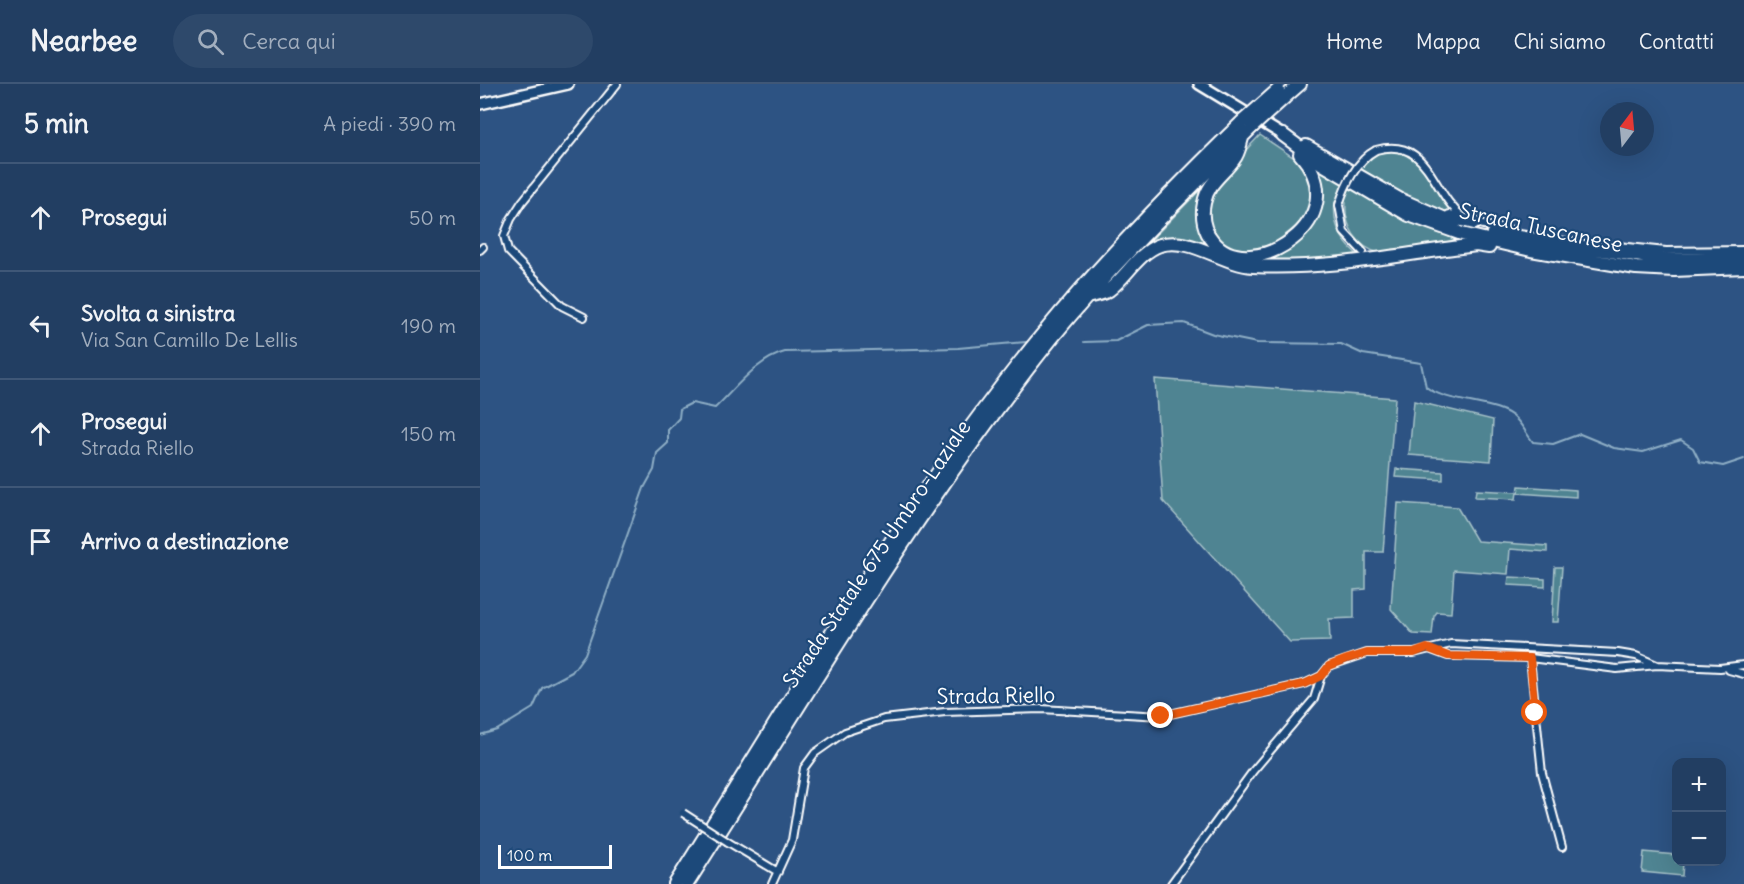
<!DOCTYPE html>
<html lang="it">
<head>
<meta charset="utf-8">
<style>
	:root { --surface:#223e62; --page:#2e496b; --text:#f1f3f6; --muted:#a2aebe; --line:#3f5777 }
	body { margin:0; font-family:Delius,sans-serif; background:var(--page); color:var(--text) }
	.controls { position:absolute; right:18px; bottom:18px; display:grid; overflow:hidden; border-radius:12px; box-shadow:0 6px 24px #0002 }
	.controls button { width:54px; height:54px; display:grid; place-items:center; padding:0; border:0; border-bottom:2px solid var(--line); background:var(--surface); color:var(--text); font:30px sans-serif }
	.compass { position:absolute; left:1120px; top:18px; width:54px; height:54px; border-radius:50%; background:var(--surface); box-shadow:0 6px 24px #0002; rotate:16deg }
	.scale { position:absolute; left:18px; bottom:15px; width:114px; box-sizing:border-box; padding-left:6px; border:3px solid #fff; border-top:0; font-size:16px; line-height:21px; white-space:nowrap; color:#fff; -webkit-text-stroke:4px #1f4a7a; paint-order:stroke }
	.stop { position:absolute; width:18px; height:18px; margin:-14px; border:4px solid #ea580c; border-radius:50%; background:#fff }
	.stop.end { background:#ea580c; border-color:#fff; box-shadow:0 2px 6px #0008 }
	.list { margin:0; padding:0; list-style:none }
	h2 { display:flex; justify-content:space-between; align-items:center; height:78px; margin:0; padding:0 24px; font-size:26px }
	h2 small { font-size:20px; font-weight:400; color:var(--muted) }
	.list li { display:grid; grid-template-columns:39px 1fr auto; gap:18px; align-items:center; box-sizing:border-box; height:108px; padding:0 24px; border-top:2px solid var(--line) }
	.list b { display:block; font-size:22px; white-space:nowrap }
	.list p { margin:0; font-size:20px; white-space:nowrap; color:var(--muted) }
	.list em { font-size:20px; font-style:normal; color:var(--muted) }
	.icon { flex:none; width:33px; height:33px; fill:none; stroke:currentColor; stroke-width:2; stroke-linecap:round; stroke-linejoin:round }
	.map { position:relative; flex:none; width:1264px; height:800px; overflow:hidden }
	header { display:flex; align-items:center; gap:36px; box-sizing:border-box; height:84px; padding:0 30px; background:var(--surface); border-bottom:2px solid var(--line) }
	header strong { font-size:28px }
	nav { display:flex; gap:33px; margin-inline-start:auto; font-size:21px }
	.search { width:420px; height:54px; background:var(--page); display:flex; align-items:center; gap:15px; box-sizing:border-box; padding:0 21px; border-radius:33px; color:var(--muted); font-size:22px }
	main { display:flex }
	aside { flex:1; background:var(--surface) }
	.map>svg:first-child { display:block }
	.green { fill:#4f8492; stroke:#a7c2c8; stroke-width:1.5 }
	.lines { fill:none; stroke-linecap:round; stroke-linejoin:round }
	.stream { stroke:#8eaec5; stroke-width:2 }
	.street-casing { stroke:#fff; stroke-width:10 }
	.secondary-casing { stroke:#fff; stroke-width:14 }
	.highway-casing { stroke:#fff; stroke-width:16 }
	.street { stroke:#1f4a7a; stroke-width:6 }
	.secondary { stroke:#1f4a7a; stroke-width:9 }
	.highway { stroke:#1f4a7a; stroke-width:12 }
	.street-bridge-casing { stroke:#fff; stroke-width:10; stroke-linecap:butt }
	.highway-bridge-casing { stroke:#fff; stroke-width:16; stroke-linecap:butt }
	.street-bridge { stroke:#1f4a7a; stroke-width:6 }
	.highway-bridge { stroke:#1f4a7a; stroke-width:12 }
	.route { stroke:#ea580c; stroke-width:8 }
	.labels { text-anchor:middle; stroke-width:4.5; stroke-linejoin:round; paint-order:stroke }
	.street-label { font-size:21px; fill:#fff; stroke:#1f4a7a }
</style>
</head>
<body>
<header>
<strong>Nearbee</strong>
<div class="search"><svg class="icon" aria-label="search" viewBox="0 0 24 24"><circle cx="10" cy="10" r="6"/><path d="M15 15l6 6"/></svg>Cerca qui</div>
<nav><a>Home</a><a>Mappa</a><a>Chi siamo</a><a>Contatti</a></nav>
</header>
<main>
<aside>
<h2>5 min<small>A piedi · 390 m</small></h2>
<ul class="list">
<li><svg class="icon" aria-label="ahead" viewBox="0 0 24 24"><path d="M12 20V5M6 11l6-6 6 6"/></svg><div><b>Prosegui</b></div><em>50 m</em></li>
<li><svg class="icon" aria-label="left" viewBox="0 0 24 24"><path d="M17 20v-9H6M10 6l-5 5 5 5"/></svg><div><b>Svolta a sinistra</b><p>Via San Camillo De Lellis</p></div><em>190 m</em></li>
<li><svg class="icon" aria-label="ahead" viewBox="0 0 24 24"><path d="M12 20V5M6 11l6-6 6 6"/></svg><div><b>Prosegui</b><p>Strada Riello</p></div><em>150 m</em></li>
<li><svg class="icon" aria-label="arrive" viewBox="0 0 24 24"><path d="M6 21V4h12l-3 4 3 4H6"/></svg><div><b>Arrivo a destinazione</b></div></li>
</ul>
</aside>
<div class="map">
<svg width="1264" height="800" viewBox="0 0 1264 800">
	<rect width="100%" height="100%" fill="#2d5383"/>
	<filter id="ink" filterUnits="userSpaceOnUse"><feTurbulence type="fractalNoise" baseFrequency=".0167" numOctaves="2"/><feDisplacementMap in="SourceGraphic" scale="12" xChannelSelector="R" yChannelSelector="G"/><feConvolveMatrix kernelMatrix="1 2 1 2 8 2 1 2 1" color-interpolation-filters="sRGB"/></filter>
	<g filter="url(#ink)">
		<path class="green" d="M780 51 826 82 833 111 823 137 791 162 778 168 748 163 731 148 727 122 735 99Z
			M914 67C938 71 963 105 971 127 952 130 898 95 880 84L897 69Z
			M836 80 978 154C965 160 913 171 900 169 877 164 864 141 866 119L855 118C852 141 862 159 881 173L853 177H783L834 138C849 111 836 104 836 80Z
			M719 107 718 122 732 161 730 163 704 153 672 155Z
			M675 295 915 314 903 468H886V505L874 506V534L849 535 850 557 810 558 683 417Z
			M934 317 1013 336 1011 377 929 371Z
			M916 385 963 388V396L915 393Z
			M1039 402 1096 406V413L1038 409Z
			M996 406 1037 408 1036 415 995 413Z
			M918 419 977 423 997 457 1067 462V468L1030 465 1028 490 974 486 971 529 957 528 954 532 952 551 933 550 911 525Z
			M1075 483H1082L1078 538H1072Z
			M1029 493 1065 495V503L1028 501Z
			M1164 768 1196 771V778H1203L1202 792 1162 788Z"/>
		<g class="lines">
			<path class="stream" d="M604 258 636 257 668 241 704 239 733 250 777 259 861 260 883 270 941 279 946 303C970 321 1018 316 1036 335 1043 342 1047 351 1053 358L1073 360 1100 350 1134 364 1163 368 1201 356 1213 364 1220 378 1243 382 1264 375
				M0 651 17 646 53 624 62 604 92 588 105 570 164 404 174 386 177 369 188 359V346L199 334 200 325 212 319 235 324C255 305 277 275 305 268L478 264 546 258"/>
			<defs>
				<path id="street" d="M896 66C949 52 951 108 982 132 996 142 1015 143 1032 146
					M859 121 864 148 883 168
					M1128 161 1186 167 1264 166
					M0 166 3 163
					M104 233 82 222 28 167 24 152 31 135 42 118 137 0
					M949 565 968 572 1050 574 1137 585 1177 581 1240 584 1264 581
					M1050 574 1062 689 1082 763
					M1249 586 1264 590
					M248 758 298 788
					M292 800 312 756 324 684 335 669 365 648 404 635 465 628 561 625 681 632 824 600 841 592 849 582 887 569H934L971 560 1138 569 1156 572 1177 581
					M691 800 773 687 834 615 841 592"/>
				<path id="secondary" d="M719 0 803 51
					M0 20 88 0"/>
				<path id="highway" d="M805 13 820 0
					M803 51 841 79 929 131 982 150 1051 166 1156 184 1194 186 1264 183
					M762 54C760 60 759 69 754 75 743 91 728 98 724 119 721 133 724 147 733 157 769 203 879 136 820 70
					M826 62 919 115 975 139
					M970 133 994 139
					M1013 149 1188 176 1264 174
					M607 213C614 211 623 210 629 206 646 193 659 168 680 161 711 152 742 180 773 182 849 186 921 170 996 161L1009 163
					M195 800C314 613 424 418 565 247 626 173 693 105 762 38
					M207 800C325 615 435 425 572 254 634 178 703 112 772 43"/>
			</defs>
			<use href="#street" class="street-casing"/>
			<use href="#secondary" class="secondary-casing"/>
			<use href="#highway" class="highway-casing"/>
			<use href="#street" class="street"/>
			<use href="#secondary" class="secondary"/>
			<use href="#highway" class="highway"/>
			<defs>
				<path id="street-bridge" d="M859 121C865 101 877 76 896 66
					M203 729 248 758"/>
				<path id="highway-bridge" d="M762 38 798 6
					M772 43 805 13"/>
			</defs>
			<use href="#street-bridge" class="street-bridge-casing"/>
			<use href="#highway-bridge" class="highway-bridge-casing"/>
			<use href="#street-bridge" class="street-bridge"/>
			<use href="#highway-bridge" class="highway-bridge"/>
		</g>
	</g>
	<g class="lines" filter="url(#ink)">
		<path class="route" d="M681 632 824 600 841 592 849 582 867 575 887 569H934L947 564 968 572 1050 574 1055 629"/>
	</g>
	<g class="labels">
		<g class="street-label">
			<text transform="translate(1061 144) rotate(12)" y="7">Strada Tuscanese</text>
			<text transform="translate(397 470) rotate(-56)" y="7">Strada Statale 675 Umbro-Laziale</text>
			<text transform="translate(516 612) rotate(-1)" y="7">Strada Riello</text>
		</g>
	</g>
</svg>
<div class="controls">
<button>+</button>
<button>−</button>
</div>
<svg class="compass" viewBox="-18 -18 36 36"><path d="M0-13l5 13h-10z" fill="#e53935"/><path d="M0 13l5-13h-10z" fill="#a2aebe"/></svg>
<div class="scale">100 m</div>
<div class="stop" style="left:1055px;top:629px"></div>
<div class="stop end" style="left:681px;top:632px"></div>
</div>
</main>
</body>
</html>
